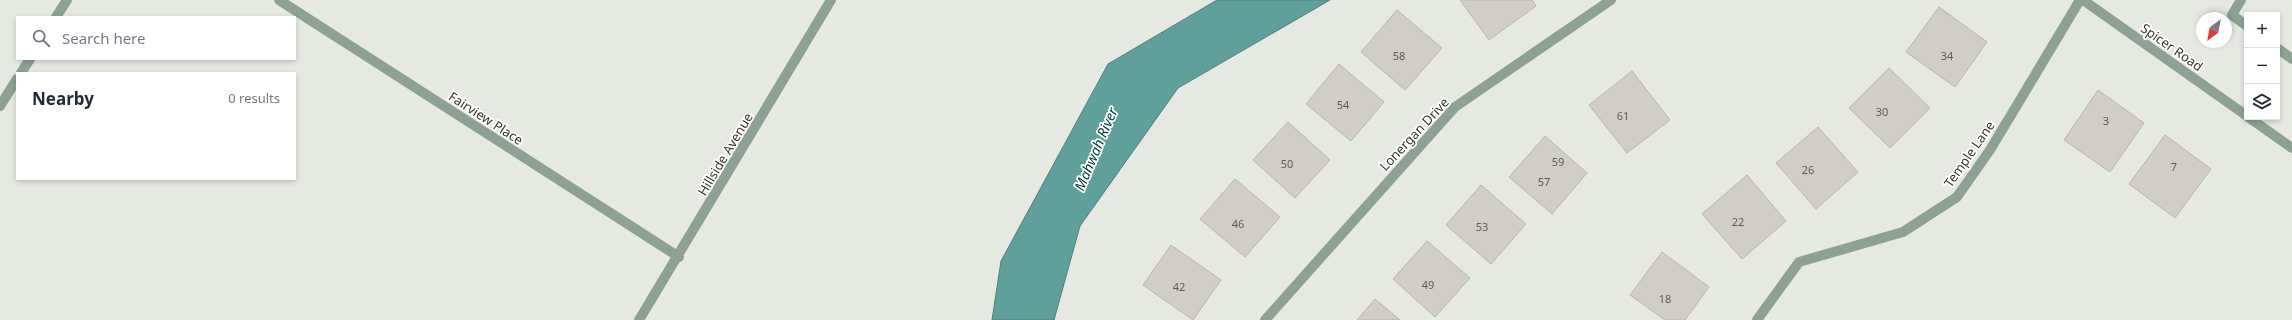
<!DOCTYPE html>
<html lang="en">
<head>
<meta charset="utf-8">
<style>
	:root { --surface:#fff; --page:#f2f2f3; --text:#1f2937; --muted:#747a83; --line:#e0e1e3 }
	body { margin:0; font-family:"Noto Sans",sans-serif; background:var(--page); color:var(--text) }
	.controls { position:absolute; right:12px; top:12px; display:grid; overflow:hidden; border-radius:0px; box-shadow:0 2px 6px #0003 }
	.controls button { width:36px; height:36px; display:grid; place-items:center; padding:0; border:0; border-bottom:1px solid var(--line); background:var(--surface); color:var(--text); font:20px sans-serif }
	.compass { position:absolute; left:2196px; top:12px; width:36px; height:36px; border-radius:50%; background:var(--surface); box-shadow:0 2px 6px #0003; rotate:212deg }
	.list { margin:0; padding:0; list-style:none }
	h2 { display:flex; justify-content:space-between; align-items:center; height:52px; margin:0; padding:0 16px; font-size:17px }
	h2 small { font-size:13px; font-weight:400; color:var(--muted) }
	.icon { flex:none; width:22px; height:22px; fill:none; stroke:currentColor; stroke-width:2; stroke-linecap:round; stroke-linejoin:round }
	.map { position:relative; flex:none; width:2292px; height:320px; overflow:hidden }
	.search { position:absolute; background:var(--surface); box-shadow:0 2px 6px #0003; left:16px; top:16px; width:280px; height:44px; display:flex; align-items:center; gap:10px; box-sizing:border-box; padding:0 14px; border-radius:0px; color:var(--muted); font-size:15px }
	.panel { position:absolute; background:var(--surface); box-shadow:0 2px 6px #0003; left:16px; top:72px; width:280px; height:108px; border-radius:0px }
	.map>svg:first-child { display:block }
	.water { fill:#5fa09c; stroke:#52807c }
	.building { fill:#d1cec7; stroke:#b8b6af }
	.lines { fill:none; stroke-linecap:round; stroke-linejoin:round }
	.service { stroke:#8da295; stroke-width:10 }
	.minor { stroke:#8da295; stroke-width:10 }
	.labels { text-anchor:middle; stroke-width:3.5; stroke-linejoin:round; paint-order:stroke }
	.number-label { font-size:11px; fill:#5c5c58 }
	.street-label { font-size:13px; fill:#353633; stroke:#fff }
	.water-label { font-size:14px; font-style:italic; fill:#00413e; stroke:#fff }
</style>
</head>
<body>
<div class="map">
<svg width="2292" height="320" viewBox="0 0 2292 320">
	<rect width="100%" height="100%" fill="#e6e9e2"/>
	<path class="water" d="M1217 0H1330L1178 88 1080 226 1054 320H992L1001 261 1108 64Z"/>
	<path class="building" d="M1460 0H1532L1536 6 1489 40Z
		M1939 7 1987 42 1955 87 1906 52Z
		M1397 10 1442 48 1405 90 1361 52Z
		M1339 64 1384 102 1351 141 1306 104Z
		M1889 68 1930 108 1890 148 1849 108Z
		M1632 71 1670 120 1627 153 1589 105Z
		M2098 90 2144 123 2110 172 2064 140Z
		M1288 122 1330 160 1295 198 1253 160Z
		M1818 127 1858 172 1816 209 1776 163Z
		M2165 135 2211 169 2175 218 2129 184Z
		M1545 136 1587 173 1552 214 1509 177Z
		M1747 175 1786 221 1742 259 1702 214Z
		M1235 179 1280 217 1245 257 1200 219Z
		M1481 185 1526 224 1491 264 1446 225Z
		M1427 241 1470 278 1435 317 1393 279Z
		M1171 245 1221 280 1193 320 1143 285Z
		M1662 252 1709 287 1685 320H1665L1630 295Z
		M1375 299 1400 320H1357Z"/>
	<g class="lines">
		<path class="service" d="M2241 0 2232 15 2247 26
			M2277 48 2292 59"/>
		<path class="minor" d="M279 0 679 257
			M2083 0 2247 116
			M56 17 67 0
			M21 73 30 59
			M0 106 17 79
			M2248 117 2292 148
			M639 320 831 0
			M1265 320 1455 107 1611 0
			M1757 320 1799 262 1903 232 1957 197 1990 150 2080 0"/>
	</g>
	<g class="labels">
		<g class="number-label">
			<text x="1399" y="60">58</text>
			<text x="1947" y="60">34</text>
			<text x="1343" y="109">54</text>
			<text x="1882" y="116">30</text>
			<text x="1623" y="120">61</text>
			<text x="2106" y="125">3</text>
			<text x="1558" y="166">59</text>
			<text x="1287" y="168">50</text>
			<text x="2174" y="171">7</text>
			<text x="1808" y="174">26</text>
			<text x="1544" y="186">57</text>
			<text x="1738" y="226">22</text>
			<text x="1238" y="228">46</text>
			<text x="1482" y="231">53</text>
			<text x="1428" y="289">49</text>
			<text x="1179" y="291">42</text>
			<text x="1665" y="303">18</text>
		</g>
		<g class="street-label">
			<text transform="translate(2172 47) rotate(35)" y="5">Spicer Road</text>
			<text transform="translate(486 118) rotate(33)" y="5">Fairview Place</text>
			<text transform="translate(1414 134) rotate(-47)" y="5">Lonergan Drive</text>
			<text transform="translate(725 154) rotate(-59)" y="5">Hillside Avenue</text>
			<text transform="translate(1969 154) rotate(-55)" y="5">Temple Lane</text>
		</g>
		<g class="water-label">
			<text transform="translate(1096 149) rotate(-67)" y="5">Mahwah River</text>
		</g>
	</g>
</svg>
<div class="controls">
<button>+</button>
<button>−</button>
<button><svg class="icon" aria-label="layers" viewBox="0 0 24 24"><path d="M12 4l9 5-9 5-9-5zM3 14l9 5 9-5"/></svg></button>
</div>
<svg class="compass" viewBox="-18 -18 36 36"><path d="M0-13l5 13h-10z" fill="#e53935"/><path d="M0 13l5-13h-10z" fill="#747a83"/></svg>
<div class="search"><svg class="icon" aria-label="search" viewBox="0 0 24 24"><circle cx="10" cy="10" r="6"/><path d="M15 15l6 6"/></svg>Search here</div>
<section class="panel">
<h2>Nearby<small>0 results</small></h2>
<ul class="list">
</ul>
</section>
</div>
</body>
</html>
